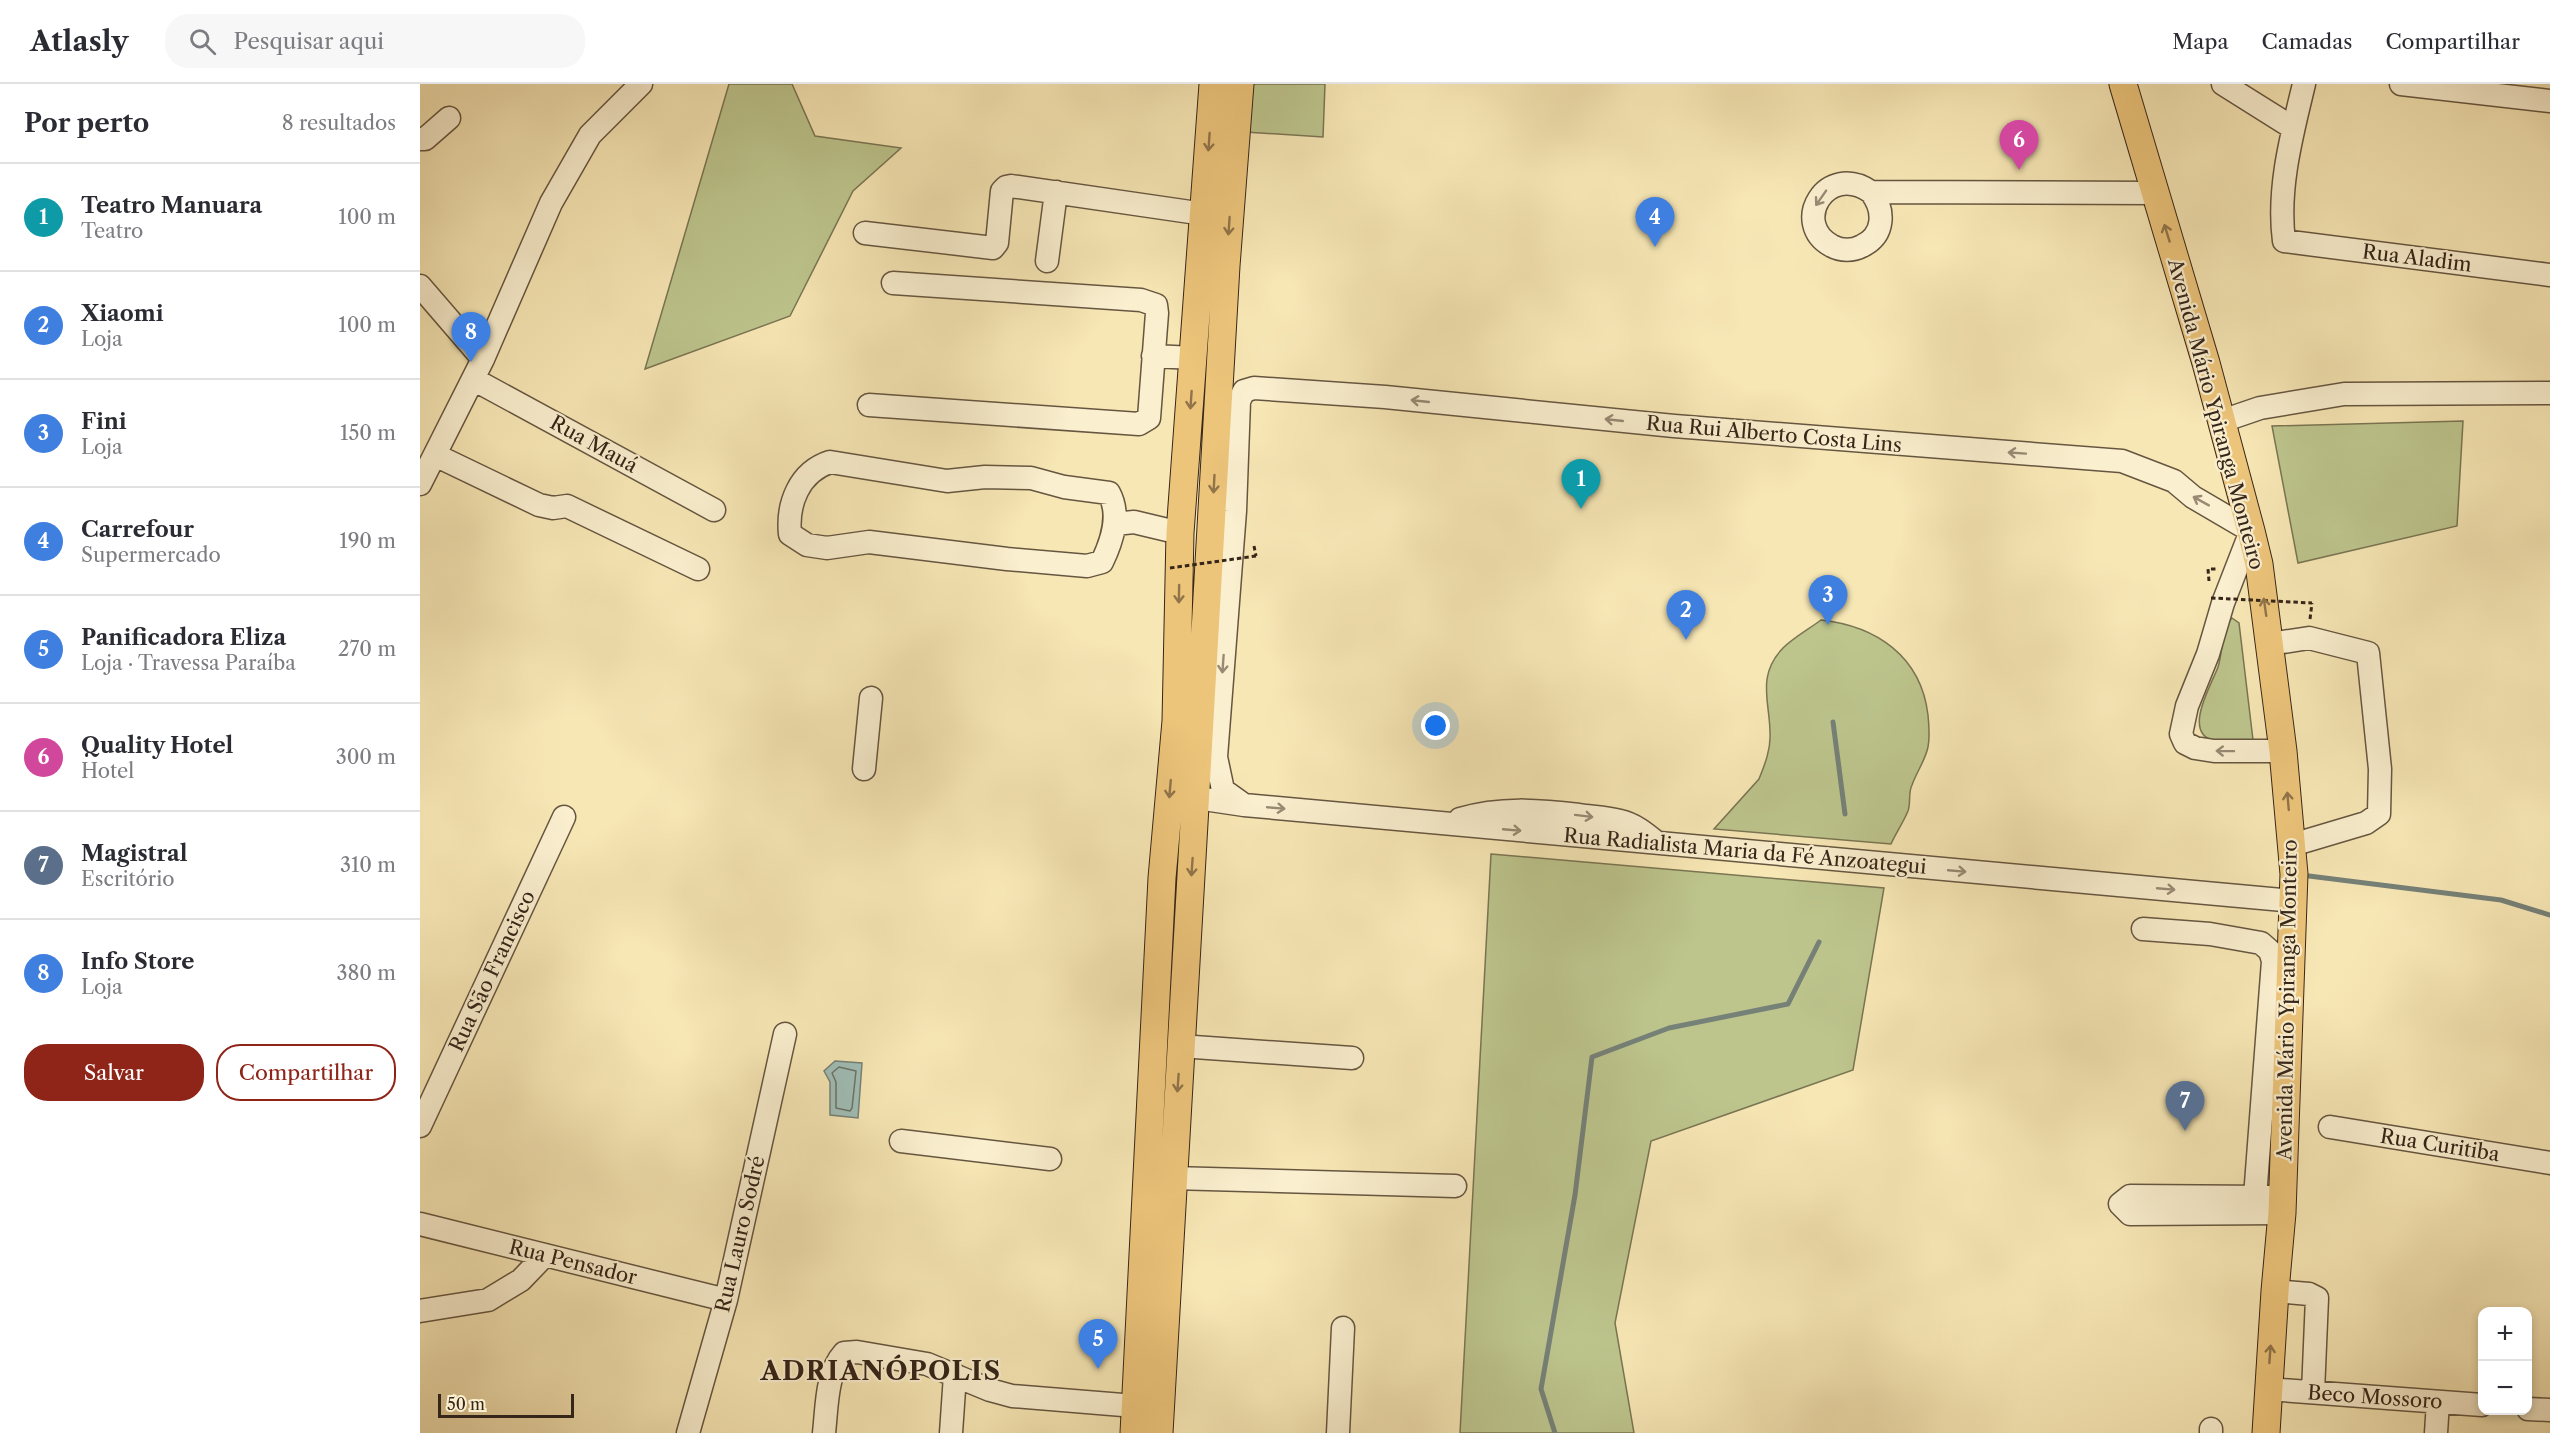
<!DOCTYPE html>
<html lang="pt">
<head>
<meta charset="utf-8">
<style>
	:root { --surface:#fff; --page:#f7f7f7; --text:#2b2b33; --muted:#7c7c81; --line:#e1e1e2; --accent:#8f2418 }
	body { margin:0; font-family:"Libre Caslon Text",serif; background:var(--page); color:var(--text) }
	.controls { position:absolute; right:18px; bottom:18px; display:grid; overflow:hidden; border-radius:12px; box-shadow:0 3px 9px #0003 }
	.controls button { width:54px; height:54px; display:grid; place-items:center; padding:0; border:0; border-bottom:2px solid var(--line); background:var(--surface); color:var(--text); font:30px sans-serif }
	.scale { position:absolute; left:18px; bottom:15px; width:136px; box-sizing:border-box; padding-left:6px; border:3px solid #362519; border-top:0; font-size:16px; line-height:21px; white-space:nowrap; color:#362519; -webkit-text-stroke:4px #faefcf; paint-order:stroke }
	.you { position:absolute; left:1016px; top:642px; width:21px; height:21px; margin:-15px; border:4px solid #fff; border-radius:50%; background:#1a73e8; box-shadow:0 0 0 9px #1a73e833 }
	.badge { display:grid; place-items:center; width:39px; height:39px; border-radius:50%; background:var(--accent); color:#fff; font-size:20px; font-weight:700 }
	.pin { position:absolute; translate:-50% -50px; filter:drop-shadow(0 2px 3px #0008) }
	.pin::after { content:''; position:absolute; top:32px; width:21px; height:18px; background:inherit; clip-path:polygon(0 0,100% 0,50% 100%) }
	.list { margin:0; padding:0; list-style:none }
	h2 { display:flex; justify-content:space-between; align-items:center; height:78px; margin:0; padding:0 24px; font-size:26px }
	h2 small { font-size:20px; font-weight:400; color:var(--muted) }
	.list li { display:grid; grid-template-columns:39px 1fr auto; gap:18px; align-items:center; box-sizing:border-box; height:108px; padding:0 24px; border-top:2px solid var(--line) }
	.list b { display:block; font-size:22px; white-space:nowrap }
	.list p { margin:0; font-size:20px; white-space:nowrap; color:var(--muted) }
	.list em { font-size:20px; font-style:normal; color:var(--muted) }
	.actions { display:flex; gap:12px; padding:18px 24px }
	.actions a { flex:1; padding:14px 0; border:2px solid var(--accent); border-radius:24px; text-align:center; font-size:21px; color:var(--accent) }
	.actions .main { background:var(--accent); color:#fff }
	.icon { flex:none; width:33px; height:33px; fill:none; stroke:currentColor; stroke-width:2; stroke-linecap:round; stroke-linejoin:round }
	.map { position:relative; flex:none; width:2130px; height:1349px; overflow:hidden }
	header { display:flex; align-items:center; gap:36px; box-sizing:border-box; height:84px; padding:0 30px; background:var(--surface); border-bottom:2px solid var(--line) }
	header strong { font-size:28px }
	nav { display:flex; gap:33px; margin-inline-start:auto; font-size:21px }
	.search { width:420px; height:54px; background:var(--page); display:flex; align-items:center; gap:15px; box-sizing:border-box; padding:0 21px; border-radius:24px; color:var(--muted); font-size:22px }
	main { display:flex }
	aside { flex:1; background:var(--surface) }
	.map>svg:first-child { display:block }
	.green { fill:#bdc58d; stroke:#7a7553; stroke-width:1.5 }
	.water { fill:#a0beb7; stroke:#768178; stroke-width:1.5 }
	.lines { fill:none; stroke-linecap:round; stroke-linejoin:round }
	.shore { stroke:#6b7268; stroke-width:1.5 }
	.stream { stroke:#768178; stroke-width:5 }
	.minor-casing { stroke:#665640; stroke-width:25 }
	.major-casing { stroke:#362519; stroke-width:29 }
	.path { stroke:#362519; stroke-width:3; stroke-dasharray:4.5 3; stroke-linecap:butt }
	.minor { stroke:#faefcf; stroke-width:22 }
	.major { stroke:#ecc47a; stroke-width:27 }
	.path-bridge { stroke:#362519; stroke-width:3; stroke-dasharray:4.5 3; stroke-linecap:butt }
	.oneway { stroke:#91744a }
	.oneway2 { stroke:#988a74 }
	.labels { text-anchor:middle; stroke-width:4.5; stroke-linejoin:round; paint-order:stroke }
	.street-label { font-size:20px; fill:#362519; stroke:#faefcf }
	.district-label { font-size:26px; font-weight:bold; letter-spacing:1.5px; fill:#362519; stroke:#faefcf }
</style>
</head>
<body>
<header>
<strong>Atlasly</strong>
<div class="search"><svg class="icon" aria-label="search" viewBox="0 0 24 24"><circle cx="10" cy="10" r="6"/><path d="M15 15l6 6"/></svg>Pesquisar aqui</div>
<nav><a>Mapa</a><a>Camadas</a><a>Compartilhar</a></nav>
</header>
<main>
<aside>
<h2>Por perto<small>8 resultados</small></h2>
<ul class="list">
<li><span class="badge" style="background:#0f9aa8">1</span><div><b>Teatro Manuara</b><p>Teatro</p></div><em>100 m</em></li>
<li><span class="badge" style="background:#3f7fe0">2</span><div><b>Xiaomi</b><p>Loja</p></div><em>100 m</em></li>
<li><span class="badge" style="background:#3f7fe0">3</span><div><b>Fini</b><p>Loja</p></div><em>150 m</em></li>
<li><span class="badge" style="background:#3f7fe0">4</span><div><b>Carrefour</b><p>Supermercado</p></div><em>190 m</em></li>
<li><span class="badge" style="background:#3f7fe0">5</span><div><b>Panificadora Eliza</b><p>Loja · Travessa Paraíba</p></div><em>270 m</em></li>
<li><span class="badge" style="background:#d1479c">6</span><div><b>Quality Hotel</b><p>Hotel</p></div><em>300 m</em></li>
<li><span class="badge" style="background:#5c6f8a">7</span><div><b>Magistral</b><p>Escritório</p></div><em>310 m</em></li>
<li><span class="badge" style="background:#3f7fe0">8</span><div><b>Info Store</b><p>Loja</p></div><em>380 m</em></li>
</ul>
<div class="actions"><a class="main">Salvar</a><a>Compartilhar</a></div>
</aside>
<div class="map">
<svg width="2130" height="1349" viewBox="0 0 2130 1349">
	<rect width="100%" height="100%" fill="#f7e7b5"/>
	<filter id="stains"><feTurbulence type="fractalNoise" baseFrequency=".00333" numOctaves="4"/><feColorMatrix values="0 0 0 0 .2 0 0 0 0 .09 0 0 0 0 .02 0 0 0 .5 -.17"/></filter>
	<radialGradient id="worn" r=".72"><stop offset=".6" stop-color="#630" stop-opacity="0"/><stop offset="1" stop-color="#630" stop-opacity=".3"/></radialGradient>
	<path class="green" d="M309 0H372L395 52 481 64 433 107 370 232 225 285Z
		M830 0H905L903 53 825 48Z
		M2043 337 2037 442 1878 479 1852 342Z
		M1812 534 1819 539 1833 656C1821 656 1807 659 1795 657 1761 650 1792 600 1798 583 1803 568 1801 545 1812 534Z
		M1401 536C1456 542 1501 572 1508 631 1509 641 1510 653 1508 663 1505 677 1497 687 1492 701 1488 709 1491 719 1488 727 1483 739 1476 749 1471 760L1294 745 1339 695C1345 680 1351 665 1350 649 1350 618 1336 592 1363 564 1373 554 1389 545 1401 536Z
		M1071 770 1464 804 1433 986 1231 1057 1195 1239 1214 1349H1040Z"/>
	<path class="water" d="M415 977 442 979 438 1034 410 1031V998L404 987Z"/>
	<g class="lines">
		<path class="shore" d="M419 983 436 987 432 1024 430 1027 416 1024V998L412 989Z"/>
		<path class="stream" d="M1413 638 1425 730
			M1881 791 2081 816 2130 831
			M1135 1349 1121 1305 1155 1111 1172 973 1249 944 1368 920 1399 858"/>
		<defs>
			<path id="minor" d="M1803 0 1873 44
				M1884 0C1872 50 1857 105 1864 157L2130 191
				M1981 0 2130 17
				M0 55H5L29 34
				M1451 108C1465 126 1465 151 1442 162 1433 167 1421 167 1412 162 1370 140 1406 77 1451 108L1735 109
				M445 149 573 164 577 159 582 107 586 103 591 102 784 130
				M627 177 636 108
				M0 202 63 275
				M733 272 774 274
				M53 295 294 426
				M449 321 719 340 729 334 737 229 736 221 721 216 473 199
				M1802 337 1840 324 1924 310 2130 309
				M15 371 119 421 133 424 147 422 278 485
				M410 378 527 397 565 393 611 394 644 403 689 409C701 431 692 457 682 478L667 482 587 475 449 458 407 464 387 461 370 450C367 420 379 388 410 378Z
				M0 400 63 275 131 119 170 51 221 0
				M695 440 714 438 760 449
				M1850 560 1889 554 1948 569 1960 685 1959 730 1946 739 1872 761
				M444 685 451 614
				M777 714 824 721 1873 817
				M824 721 803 706 796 673 815 427 819 317 824 307 834 304 965 313 1254 342 1702 377 1754 397 1773 413 1831 447 1803 519 1788 570 1767 622 1761 650 1765 659 1775 664 1794 667H1863
				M1040 735C1080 723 1118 726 1159 731 1172 733 1187 733 1200 737 1214 740 1225 749 1236 758
				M1723 845 1790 850 1841 859 1850 867 1853 877 1835 1113
				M760 962 932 974
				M0 1042 144 733
				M1910 1043 2130 1079
				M481 1057 630 1075
				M752 1094 1035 1102
				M1849 1113 1710 1112 1700 1120 1710 1130 1862 1129
				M0 1140 306 1216
				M1855 1207 1889 1210 1897 1214 1893 1308
				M0 1227 68 1216 101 1196 125 1171
				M1848 1305 2062 1321
				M2108 1325 2130 1326
				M268 1349 306 1216 365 950
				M404 1349C407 1323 406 1289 424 1269L437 1268 507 1280 570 1306 592 1312 715 1322
				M531 1349 535 1291
				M918 1349 923 1244
				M1791 1349V1345
				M2016 1349 2018 1318"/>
			<path id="major" d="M1703 0 1786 279 1831 447 1839 480 1863 667 1874 790 1862 1129 1855 1207 1846 1349
				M714 1349 742 794 756 637 760 449 793 0
				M739 1349 806 182 820 0"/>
		</defs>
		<use href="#minor" class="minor-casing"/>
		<use href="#major" class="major-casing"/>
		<path class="path" d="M834 462 836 472
			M1789 497 1788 485H1796
			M1890 535 1892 519"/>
		<use href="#minor" class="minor"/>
		<use href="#major" class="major"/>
		<path class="path-bridge" d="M750 484 836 472
			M1791 514 1892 519"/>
	</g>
	<defs><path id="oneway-shaft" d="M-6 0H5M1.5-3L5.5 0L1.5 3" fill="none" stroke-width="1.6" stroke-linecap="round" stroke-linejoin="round" transform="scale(1.5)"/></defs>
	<g class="oneway">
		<use href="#oneway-shaft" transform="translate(789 58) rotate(94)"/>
		<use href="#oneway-shaft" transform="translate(809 142) rotate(94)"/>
		<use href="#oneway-shaft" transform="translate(1747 149) rotate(-107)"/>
		<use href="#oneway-shaft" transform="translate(771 316) rotate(94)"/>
		<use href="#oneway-shaft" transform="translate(794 400) rotate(93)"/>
		<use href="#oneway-shaft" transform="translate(759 510) rotate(91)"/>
		<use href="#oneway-shaft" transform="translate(1845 523) rotate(-98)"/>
		<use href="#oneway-shaft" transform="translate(750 705) rotate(95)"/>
		<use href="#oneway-shaft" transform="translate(1868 717) rotate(-95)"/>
		<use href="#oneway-shaft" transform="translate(772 783) rotate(94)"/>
		<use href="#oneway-shaft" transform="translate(758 999) rotate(94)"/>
		<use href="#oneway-shaft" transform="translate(1850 1270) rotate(-86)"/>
	</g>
	<g class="oneway2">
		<use href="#oneway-shaft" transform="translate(1401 114) rotate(125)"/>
		<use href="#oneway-shaft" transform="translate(1000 317) rotate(-174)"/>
		<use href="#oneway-shaft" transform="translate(1194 336) rotate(-174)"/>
		<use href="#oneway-shaft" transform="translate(1597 369) rotate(-176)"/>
		<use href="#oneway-shaft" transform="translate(1781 417) rotate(-151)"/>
		<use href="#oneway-shaft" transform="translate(803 580) rotate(94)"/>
		<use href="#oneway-shaft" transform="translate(1805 667) rotate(-179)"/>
		<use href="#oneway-shaft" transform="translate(856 724) rotate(5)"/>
		<use href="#oneway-shaft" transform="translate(1164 732) rotate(7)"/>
		<use href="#oneway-shaft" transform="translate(1092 746) rotate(5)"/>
		<use href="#oneway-shaft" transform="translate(1537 787) rotate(5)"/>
		<use href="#oneway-shaft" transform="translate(1746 805) rotate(5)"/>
	</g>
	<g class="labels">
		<g class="street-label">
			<text transform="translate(1997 174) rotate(7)" y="7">Rua Aladim</text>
			<text transform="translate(1796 330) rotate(75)" y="7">Avenida Mário Ypiranga Monteiro</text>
			<text transform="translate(1354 350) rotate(5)" y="7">Rua Rui Alberto Costa Lins</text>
			<text transform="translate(174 360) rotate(29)" y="7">Rua Mauá</text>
			<text transform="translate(1325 767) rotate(5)" y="7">Rua Radialista Maria da Fé Anzoategui</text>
			<text transform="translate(72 887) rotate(-65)" y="7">Rua São Francisco</text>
			<text transform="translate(1867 916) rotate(-89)" y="7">Avenida Mário Ypiranga Monteiro</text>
			<text transform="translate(2020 1061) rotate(9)" y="7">Rua Curitiba</text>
			<text transform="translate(320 1150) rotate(-77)" y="7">Rua Lauro Sodré</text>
			<text transform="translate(153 1178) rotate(14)" y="7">Rua Pensador</text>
			<text transform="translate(1955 1313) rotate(4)" y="7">Beco Mossoro</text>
		</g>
		<g class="district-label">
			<text x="461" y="1296">ADRIANÓPOLIS</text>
		</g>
	</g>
	<rect width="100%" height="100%" filter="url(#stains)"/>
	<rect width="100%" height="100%" fill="url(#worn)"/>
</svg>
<div class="controls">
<button>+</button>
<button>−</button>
</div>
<div class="scale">50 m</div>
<div class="you"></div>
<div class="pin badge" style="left:1161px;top:425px;background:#0f9aa8">1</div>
<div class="pin badge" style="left:1266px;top:556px;background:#3f7fe0">2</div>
<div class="pin badge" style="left:1408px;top:541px;background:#3f7fe0">3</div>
<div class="pin badge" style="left:1235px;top:163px;background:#3f7fe0">4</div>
<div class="pin badge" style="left:678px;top:1285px;background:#3f7fe0">5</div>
<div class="pin badge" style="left:1599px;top:86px;background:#d1479c">6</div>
<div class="pin badge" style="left:1765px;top:1047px;background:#5c6f8a">7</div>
<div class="pin badge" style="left:51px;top:278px;background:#3f7fe0">8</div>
</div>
</main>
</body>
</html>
